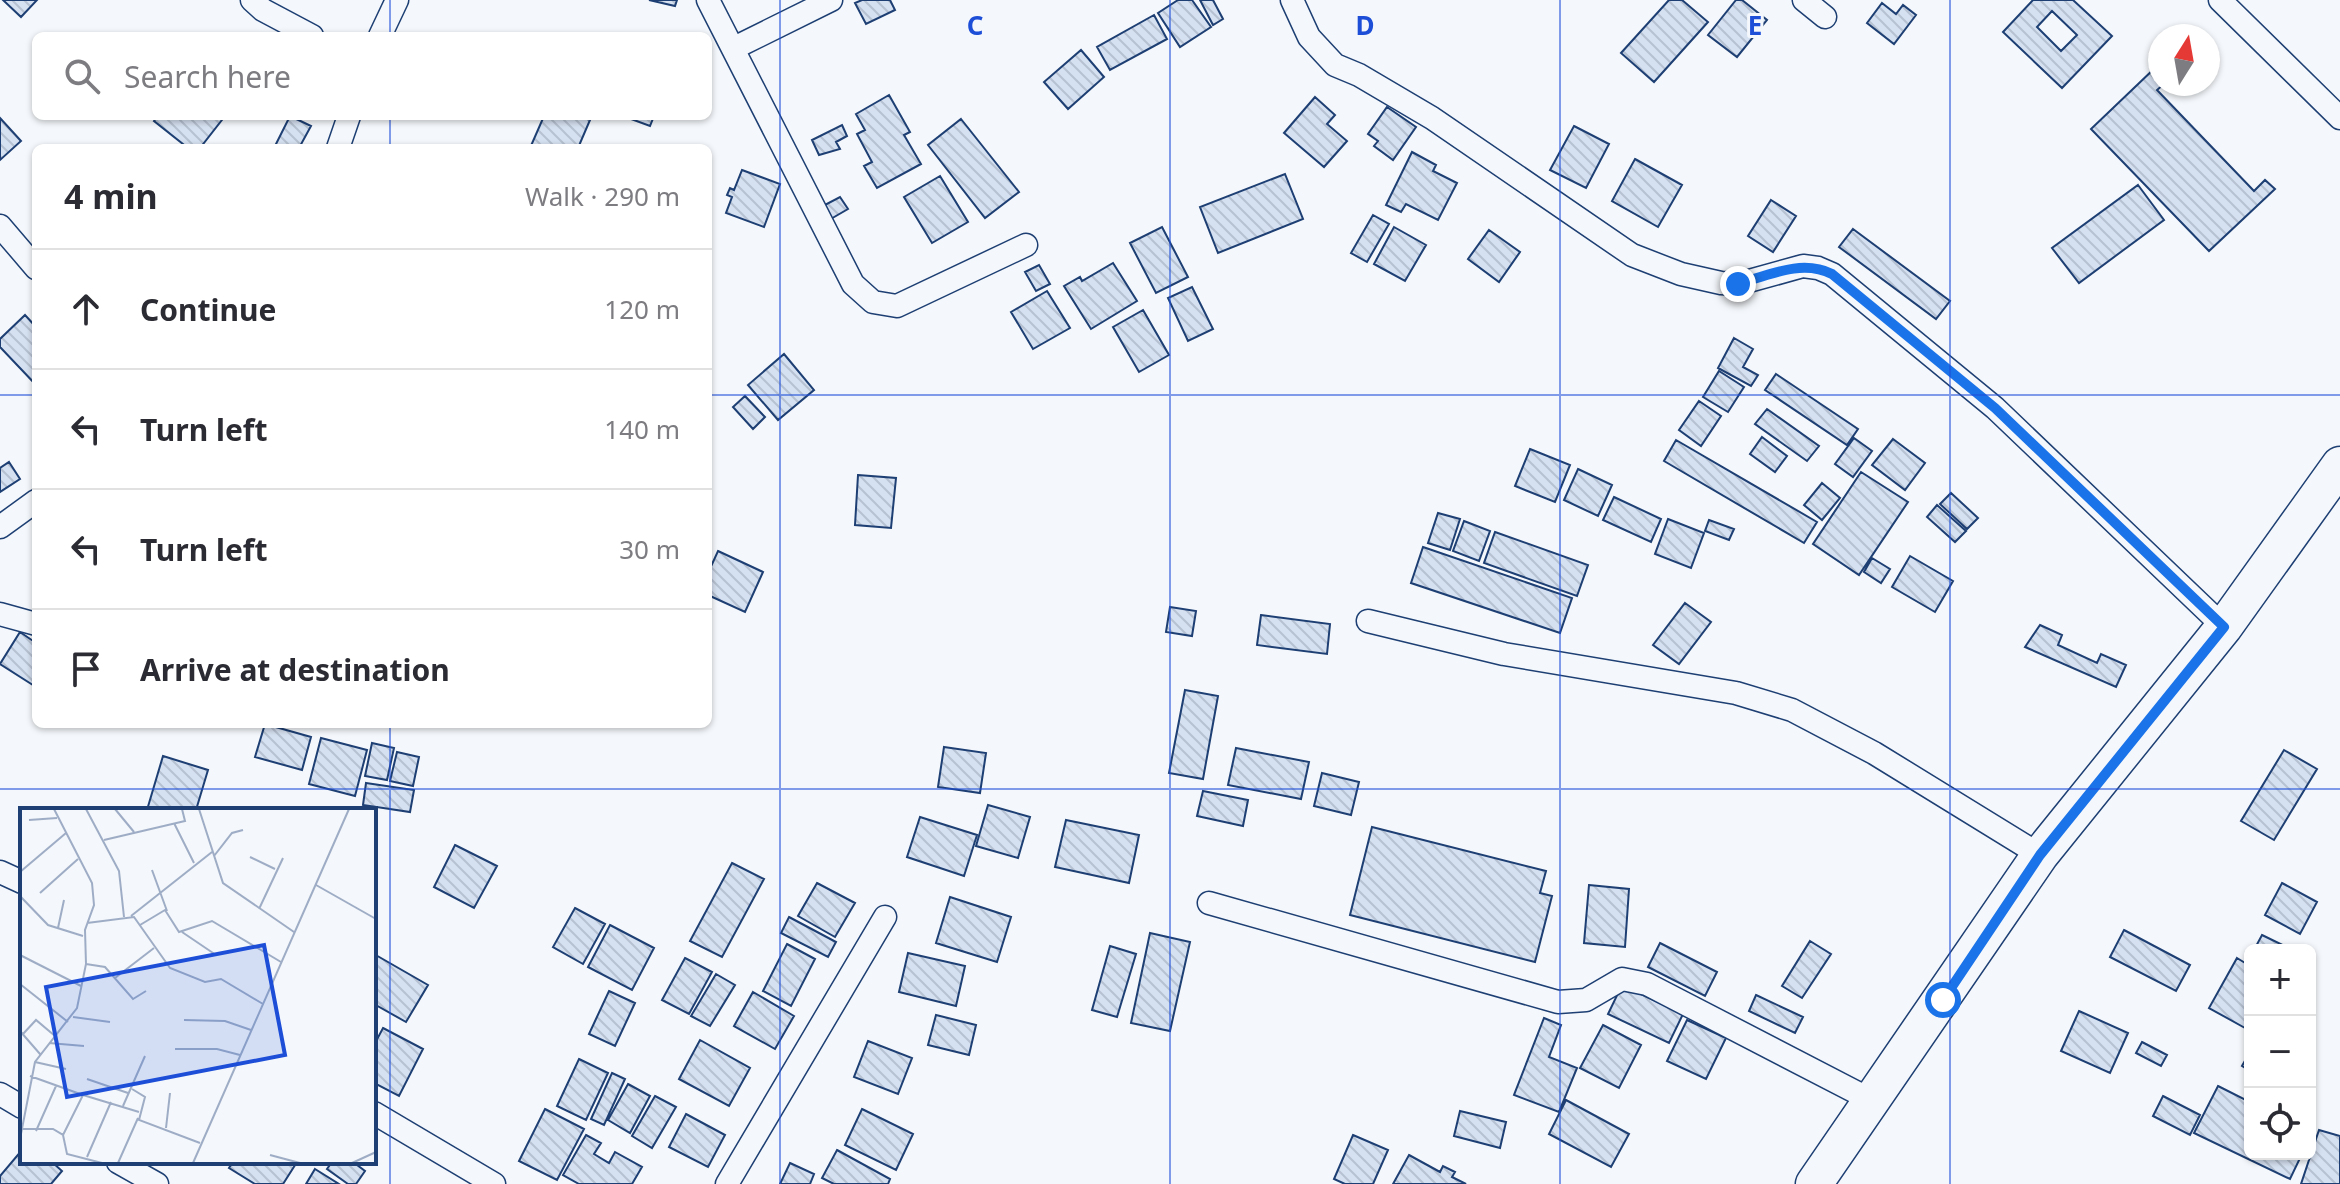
<!DOCTYPE html>
<html lang="en">
<head>
<meta charset="utf-8">
<style>
	:root { --surface:#fff; --page:#f2f2f3; --text:#2b2b33; --muted:#7c7c81; --line:#e1e1e2 }
	body { margin:0; font-family:"Noto Sans",sans-serif; background:var(--page); color:var(--text) }
	.controls { position:absolute; right:24px; bottom:24px; display:grid; overflow:hidden; border-radius:12px; box-shadow:0 2px 6px #0004 }
	.controls button { width:72px; height:72px; display:grid; place-items:center; padding:0; border:0; border-bottom:2px solid var(--line); background:var(--surface); color:var(--text); font:40px sans-serif }
	.compass { position:absolute; left:2148px; top:24px; width:72px; height:72px; border-radius:50%; background:var(--surface); box-shadow:0 2px 6px #0004; rotate:11deg }
	.stop { position:absolute; width:24px; height:24px; margin:-18px; border:6px solid #1a73e8; border-radius:50%; background:#fff }
	.stop.end { background:#1a73e8; border-color:#fff; box-shadow:0 2px 8px #0008 }
	.list { margin:0; padding:0; list-style:none }
	h2 { display:flex; justify-content:space-between; align-items:center; height:104px; margin:0; padding:0 32px; font-size:34px }
	h2 small { font-size:26px; font-weight:400; color:var(--muted) }
	.list li { display:grid; grid-template-columns:52px 1fr auto; gap:24px; align-items:center; box-sizing:border-box; height:120px; padding:0 32px; border-top:2px solid var(--line) }
	.list b { display:block; font-size:30px; white-space:nowrap }
	.list em { font-size:26px; font-style:normal; color:var(--muted) }
	.icon { flex:none; width:44px; height:44px; fill:none; stroke:currentColor; stroke-width:2; stroke-linecap:round; stroke-linejoin:round }
	.map { position:relative; flex:none; width:2340px; height:1184px; overflow:hidden }
	.search { position:absolute; background:var(--surface); box-shadow:0 2px 6px #0004; left:32px; top:32px; width:680px; height:88px; display:flex; align-items:center; gap:20px; box-sizing:border-box; padding:0 28px; border-radius:12px; color:var(--muted); font-size:30px }
	.panel { position:absolute; background:var(--surface); box-shadow:0 2px 6px #0004; left:32px; top:144px; width:680px; height:584px; border-radius:12px }
	.map>svg:first-child { display:block }
	.building { fill:url(#building-back-hatch); stroke:#1d3f73; stroke-width:2; fill-rule:evenodd }
	.lines { fill:none; stroke-linecap:round; stroke-linejoin:round }
	.street-casing { stroke:#1d3f73; stroke-width:25 }
	.primary-casing { stroke:#1d3f73; stroke-width:39 }
	.street { stroke:#f4f7fb; stroke-width:22 }
	.primary { stroke:#f4f7fb; stroke-width:36 }
	.route { stroke:#1a73e8; stroke-width:10 }
	.grid { fill:none; stroke:#1d4ed8; stroke-width:2; stroke-opacity:0.55 }
	.inset-road { fill:none; stroke:#9eadc5; stroke-width:2 }
	.view { fill:#1d4ed8; fill-opacity:0.15; stroke:#1d4ed8; stroke-width:4 }
	.inset-edge { fill:none; stroke:#1d3f73; stroke-width:4 }
	.grid-label { font-size:26px; text-anchor:middle; font-weight:bold; fill:#1d4ed8; stroke:#f4f7fb; stroke-width:6; stroke-linejoin:round; paint-order:stroke }
</style>
</head>
<body>
<div class="map">
<svg width="2340" height="1184" viewBox="0 0 2340 1184">
	<defs>
		<pattern id="building-back-hatch" width="6" height="6" patternUnits="userSpaceOnUse" patternTransform="scale(2)"><rect width="6" height="6" fill="#d5e0f0"/><path d="M-1 5l2 2M0 0l6 6M5-1l2 2" fill="none" stroke="#b6c1d1"/></pattern>
	</defs>
	<rect width="100%" height="100%" fill="#f4f7fb"/>
	<path class="building" d="M3 0H37L21 17Z
		M649 0H677L675 6Z
		M862 0H890L895 10 866 24 855 3Z
		M1178 0H1192L1211 27 1180 47 1158 13Z
		M1200 0H1213L1223 19 1213 25Z
		M1669 0H1682L1708 22 1654 82 1621 53Z
		M1736 0H1742L1767 20 1737 57 1708 35Z
		M2033 0H2073L2112 36 2062 88 2003 32ZM2052 11 2077 35 2061 51 2037 27Z
		M1882 3 1896 14 1903 5 1916 15 1894 44 1867 23Z
		M1154 15 1167 39 1110 70 1097 47Z
		M1081 50 1104 77 1068 109 1044 82Z
		M2156 67 2160 71V84H2164L2157 90 2254 191 2265 180 2275 189 2209 251 2091 129Z
		M889 95 910 132 904 135 921 164 877 188 864 166 872 162 857 134 865 130 856 114Z
		M1315 97 1335 115 1327 124 1347 141 1324 167 1284 133Z
		M1387 107 1416 127 1393 160 1374 146 1378 141 1368 134Z
		M158 116H225L200 148H188L154 121Z
		M290 116 311 126 299 148H274Z
		M544 116H580L590 120 578 148H530Z
		M623 116H654L650 126Z
		M0 118 21 141 0 160Z
		M961 119 1019 192 985 218 928 145Z
		M842 125 847 136 836 142 840 149 819 155 812 140Z
		M1574 126 1609 144 1586 188 1550 170Z
		M1412 152 1436 165 1433 171 1457 183 1438 220 1406 204 1401 212 1386 205Z
		M1635 159 1682 185 1658 227 1612 201Z
		M742 170 780 184 764 227 726 213 732 197 727 195 730 188 734 190Z
		M1285 174 1303 219 1218 253 1200 207Z
		M940 176 968 222 932 243 904 197Z
		M2138 185 2164 220 2079 283 2052 248Z
		M840 197 848 209 829 220 821 207Z
		M1771 200 1796 216 1773 252 1748 236Z
		M1373 215 1389 224 1367 262 1351 253Z
		M1162 227 1188 277 1156 293 1130 243Z
		M1394 227 1426 245 1405 281 1374 264Z
		M1853 229 1950 301 1936 319 1839 247Z
		M1489 230 1520 252 1499 282 1468 259Z
		M1113 263 1137 301 1091 329 1064 286 1080 277 1082 281Z
		M1039 265 1050 284 1036 291 1025 272Z
		M1192 287 1213 329 1188 341 1168 298Z
		M1047 291 1070 328 1033 349 1011 312Z
		M1143 310 1169 355 1139 372 1113 327Z
		M25 315 36 327V385L0 347V339Z
		M1734 338 1753 349 1743 367 1758 375 1751 386 1718 368Z
		M784 354 814 390 778 420 748 385Z
		M1719 371 1744 387 1728 412 1703 397Z
		M1776 374 1858 429 1847 445 1765 390Z
		M745 396 765 417 753 429 733 407Z
		M1699 401 1721 416 1701 446 1679 430Z
		M1767 409 1819 446 1807 461 1755 424Z
		M1762 437 1787 456 1775 472 1750 454Z
		M1854 438 1872 451 1853 477 1835 464Z
		M1893 439 1925 463 1905 490 1872 465Z
		M1676 440 1817 522 1804 543 1664 461Z
		M1530 449 1570 465 1555 502 1515 486Z
		M9 462 20 479 0 492V468Z
		M1578 469 1612 485 1598 516 1564 500Z
		M1861 472 1908 502 1859 575 1813 544Z
		M858 475 896 478 891 528 855 525Z
		M1822 483 1840 498 1822 520 1804 505Z
		M1951 493 1978 518 1967 529 1940 504Z
		M1614 497 1661 519 1651 542 1603 520Z
		M1937 505 1966 531 1955 542 1927 517Z
		M1438 513 1460 519 1450 550 1428 543Z
		M1668 519 1704 533 1691 568 1655 554Z
		M1709 520 1734 529 1729 540 1705 531Z
		M1464 521 1490 531 1479 561 1453 551Z
		M1495 532 1588 565 1577 596 1484 563Z
		M1423 547 1572 598 1560 633 1411 583Z
		M718 551 763 572 745 612 708 595V573Z
		M1910 556 1953 581 1935 612 1892 587Z
		M1872 558 1890 569 1881 583 1864 572Z
		M1685 603 1711 622 1679 664 1653 645Z
		M1170 607 1196 611 1192 636 1166 632Z
		M1261 615 1330 624 1327 654 1257 645Z
		M2040 625 2062 635 2058 645 2097 663 2101 654 2126 665 2116 687 2025 647Z
		M20 632 36 643V687L0 664Z
		M1185 690 1218 696 1203 779 1169 773Z
		M265 724 311 737 302 770 255 757Z
		M321 738 367 750 355 796 309 784Z
		M372 743 394 748 387 780 365 776Z
		M944 747 986 753 980 793 938 787Z
		M1236 748 1309 762 1301 799 1228 785Z
		M2284 750 2317 769 2274 840 2241 821Z
		M397 752 419 757 413 786 390 781Z
		M163 756 208 770 196 810H147Z
		M1322 773 1359 782 1351 815 1314 806Z
		M366 783 414 790 410 812 363 805Z
		M1203 791 1248 800 1243 826 1197 816Z
		M988 805 1030 817 1018 858 976 846Z
		M920 817 977 835 964 876 907 857Z
		M1066 820 1139 835 1129 883 1055 867Z
		M1372 827 1546 871 1540 893 1552 896 1535 962 1350 915Z
		M455 845 497 866 474 908 434 887Z
		M732 863 764 879 722 957 690 941Z
		M817 883 855 903 835 937 798 916Z
		M2282 883 2317 902 2300 934 2265 915Z
		M1589 885 1629 889 1625 947 1584 943Z
		M950 897 1011 917 997 962 936 943Z
		M575 908 605 924 583 964 553 947Z
		M789 917 836 942 828 957 781 933Z
		M610 925 654 948 632 990 588 967Z
		M2124 930 2190 965 2176 991 2110 957Z
		M1150 933 1190 942 1170 1031 1131 1023Z
		M2262 935 2293 950H2254Z
		M1810 941 1831 954 1802 998 1782 986Z
		M1660 943 1717 972 1705 996 1648 967Z
		M787 944 815 959 791 1006 763 991Z
		M1110 946 1136 954 1117 1017 1092 1010Z
		M908 953 965 966 956 1006 899 992Z
		M374 954 428 985 406 1022 374 1004Z
		M685 958 712 972 689 1014 662 1000Z
		M2237 958 2250 966V1019L2245 1028 2209 1008Z
		M716 974 735 985 710 1026 691 1016Z
		M1622 985 1683 1014 1669 1043 1608 1014Z
		M609 991 635 1003 615 1046 589 1034Z
		M753 992 794 1016 775 1049 734 1026Z
		M1756 995 1803 1017 1795 1033 1749 1011Z
		M2079 1011 2128 1033 2110 1073 2061 1051Z
		M936 1015 976 1025 969 1055 928 1045Z
		M1544 1018 1561 1025 1549 1057 1577 1068 1559 1112 1514 1095Z
		M1687 1020 1726 1038 1706 1079 1667 1061Z
		M1603 1025 1641 1045 1619 1088 1580 1068Z
		M383 1028 423 1049 399 1096 374 1083V1045Z
		M700 1040 750 1068 729 1106 679 1079Z
		M868 1041 912 1058 898 1094 854 1077Z
		M2142 1042 2167 1055 2161 1066 2136 1053Z
		M2250 1052V1071L2242 1066Z
		M579 1059 608 1073 586 1120 557 1106Z
		M612 1073 625 1079 604 1125 591 1119Z
		M628 1084 650 1096 630 1133 608 1120Z
		M2218 1086 2250 1102V1154H2302L2290 1179 2194 1133Z
		M655 1096 676 1107 652 1148 632 1136Z
		M2163 1096 2200 1115 2190 1135 2153 1116Z
		M1566 1100 1629 1134 1611 1167 1549 1134Z
		M545 1109 584 1129 557 1180 519 1161Z
		M862 1109 913 1134 896 1170 845 1145Z
		M1460 1111 1506 1122 1500 1148 1454 1136Z
		M686 1114 725 1135 708 1167 669 1147Z
		M2319 1130 2340 1136V1184H2301Z
		M586 1135 601 1143 594 1154 609 1163 615 1152 642 1167 632 1184H579L563 1175Z
		M1353 1135 1388 1150 1373 1184H1345L1334 1179Z
		M22 1150V1162H52L62 1171 51 1184H0V1176Z
		M837 1150 890 1179 888 1184H834L822 1178Z
		M1409 1155 1440 1172 1443 1166 1455 1172 1452 1177 1466 1184H1393Z
		M233 1162H297L283 1184H255L229 1168Z
		M332 1162H353L365 1171 356 1184H348L327 1169Z
		M790 1163 814 1174 810 1184H780Z
		M315 1169 339 1184H306Z"/>
	<g class="lines">
		<defs>
			<path id="street" d="M252 0 263 10 312 36
				M708 0 853 284 873 302 897 306 1026 245
				M1292 0 1309 37 1335 65 1359 75 1432 118 1632 255 1681 274 1721 283 1738 284 1803 266 1818 268 1832 274 1995 408 2224 627
				M1804 0 1825 17
				M2220 0 2340 118
				M380 36 397 0
				M734 48 831 0
				M338 148 349 116
				M0 226 36 268
				M0 527 36 501
				M0 614 36 624
				M1368 621 1504 654 1736 693 1792 710 1874 753 2040 855
				M0 872 22 882
				M1209 903 1558 1002 1586 1000 1622 979 1647 984 1873 1101
				M0 1094 22 1107
				M374 1113 494 1184
				M118 1162 157 1184
				M727 1184 885 917"/>
			<path id="primary" d="M1814 1184 2040 855 2224 627 2340 465"/>
		</defs>
		<use href="#street" class="street-casing"/>
		<use href="#primary" class="primary-casing"/>
		<use href="#street" class="street"/>
		<use href="#primary" class="primary"/>
	</g>
	<g class="lines">
		<path class="route" d="M1738 284C1769 275 1802 259 1832 274L1995 408 2224 627 2040 855 1943 1000"/>
	</g>
	<path class="grid" d="M390 0V36M780 0V1184M1170 0V1184M1560 0V1184M1950 0V1184M390 116V148M0 395H36M708 395H2340M390 724V1184M0 789H2340"/>
	<g transform="translate(20 808)">
		<rect width="356" height="356" fill="#f4f7fb"/>
		<path class="inset-road" d="M66 1 99 63 104 109M95 1 114 24M179 1 203 75 274 124M9 12 37 10M154 15 174 55M84 32 165 13 162 1M194 48 212 25 223 22M230 49 255 61M132 62 147 103M0 64 46 25M296 77 356 111M20 85 58 51M0 88 28 117 63 128M239 101 263 50M111 108 192 44M67 115 114 109 150 160 185 174 201 171 243 196M120 117 145 102 159 124 192 113 261 154M38 120 44 92M162 124 196 147M0 147 61 178M66 156 85 159 113 191 126 183M95 170 134 140M0 176 48 214M53 209 90 214M164 212 205 213 231 222M0 223 20 246M3 226 16 212 35 228M29 235 64 238M155 241H197L220 247M15 254 46 261M10 268 63 287M67 271 108 285M112 281 125 289 119 312 180 335M103 298 125 248M146 320 150 285M0 321H33L43 327 47 346 82 355M16 323 36 278M43 327 63 287 119 304M0 331 15 254 57 200 66 156 65 122 74 97 72 75 34 1M250 347 280 355M67 349 91 294M98 355 118 310M173 355 329 1M332 355 356 344"/>
		<path class="view" d="M244 137 265 247 47 289 26 179Z"/>
		<rect width="356" height="356" class="inset-edge"/>
	</g>
	<g class="grid-label">
		<text x="975" y="35">C</text>
		<text x="1365" y="35">D</text>
		<text x="1755" y="35">E</text>
	</g>
</svg>
<div class="controls">
<button>+</button>
<button>−</button>
<button><svg class="icon" aria-label="locate" viewBox="0 0 24 24"><circle cx="12" cy="12" r="6"/><path d="M12 2v4M12 18v4M2 12h4M18 12h4"/></svg></button>
</div>
<svg class="compass" viewBox="-18 -18 36 36"><path d="M0-13l5 13h-10z" fill="#e53935"/><path d="M0 13l5-13h-10z" fill="#7c7c81"/></svg>
<div class="stop" style="left:1943px;top:1000px"></div>
<div class="stop end" style="left:1738px;top:284px"></div>
<div class="search"><svg class="icon" aria-label="search" viewBox="0 0 24 24"><circle cx="10" cy="10" r="6"/><path d="M15 15l6 6"/></svg>Search here</div>
<section class="panel">
<h2>4 min<small>Walk · 290 m</small></h2>
<ul class="list">
<li><svg class="icon" aria-label="ahead" viewBox="0 0 24 24"><path d="M12 20V5M6 11l6-6 6 6"/></svg><div><b>Continue</b></div><em>120 m</em></li>
<li><svg class="icon" aria-label="left" viewBox="0 0 24 24"><path d="M17 20v-9H6M10 6l-5 5 5 5"/></svg><div><b>Turn left</b></div><em>140 m</em></li>
<li><svg class="icon" aria-label="left" viewBox="0 0 24 24"><path d="M17 20v-9H6M10 6l-5 5 5 5"/></svg><div><b>Turn left</b></div><em>30 m</em></li>
<li><svg class="icon" aria-label="arrive" viewBox="0 0 24 24"><path d="M6 21V4h12l-3 4 3 4H6"/></svg><div><b>Arrive at destination</b></div></li>
</ul>
</section>
</div>
</body>
</html>
